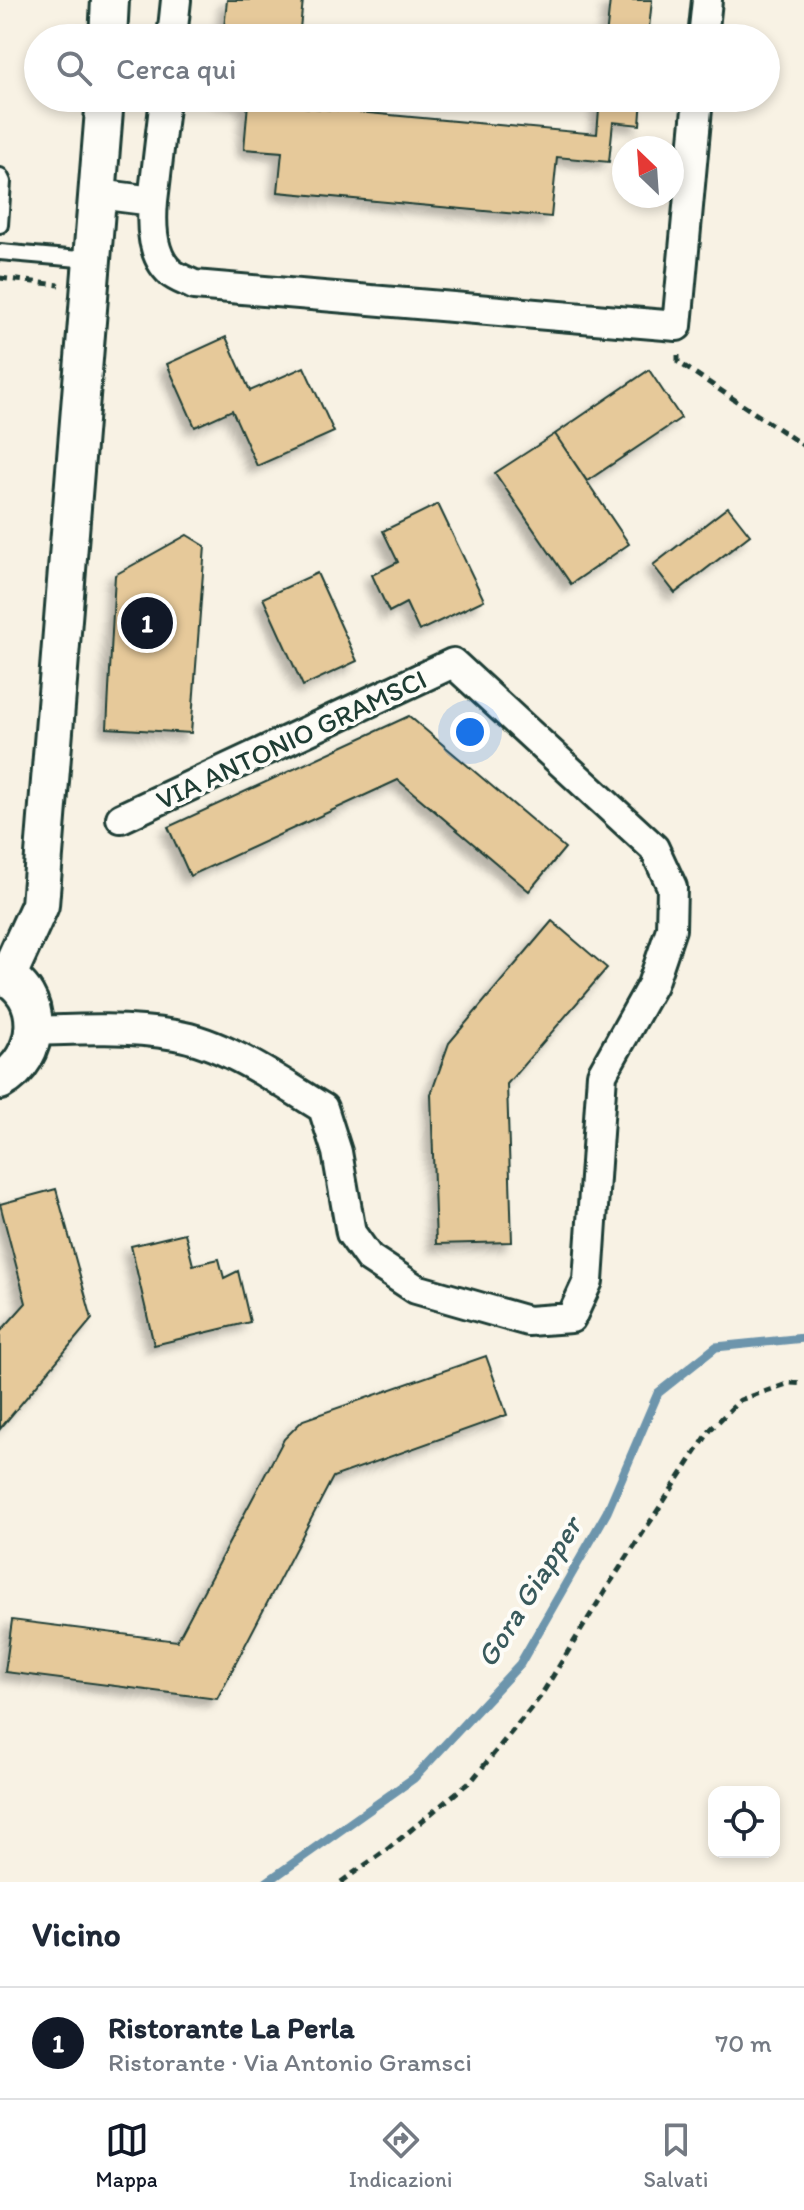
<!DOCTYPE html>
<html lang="it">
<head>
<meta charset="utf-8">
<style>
	:root { --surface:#fff; --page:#f6f6f7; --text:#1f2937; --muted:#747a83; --line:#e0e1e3; --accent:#111827 }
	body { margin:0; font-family:Itim,sans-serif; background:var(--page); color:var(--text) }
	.controls { position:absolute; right:24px; bottom:24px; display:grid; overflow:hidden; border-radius:16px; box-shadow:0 4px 12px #0003 }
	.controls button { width:72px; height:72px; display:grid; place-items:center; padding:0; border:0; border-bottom:2px solid var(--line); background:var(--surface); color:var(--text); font:40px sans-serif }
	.compass { position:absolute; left:612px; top:136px; width:72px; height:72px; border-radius:50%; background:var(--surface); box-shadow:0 4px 12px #0003; rotate:335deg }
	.you { position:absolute; left:470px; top:732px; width:28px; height:28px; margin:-20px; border:6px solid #fff; border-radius:50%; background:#1a73e8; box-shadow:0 0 0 12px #1a73e833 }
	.badge { display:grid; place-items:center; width:52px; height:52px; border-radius:50%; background:var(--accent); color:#fff; font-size:26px; font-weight:700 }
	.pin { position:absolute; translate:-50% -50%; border:4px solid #fff; box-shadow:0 2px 8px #0006 }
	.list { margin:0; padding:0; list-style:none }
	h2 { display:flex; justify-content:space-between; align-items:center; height:104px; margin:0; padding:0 32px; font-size:34px }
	h2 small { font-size:26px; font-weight:400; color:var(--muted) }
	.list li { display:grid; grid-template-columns:52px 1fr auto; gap:24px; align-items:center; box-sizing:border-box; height:112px; padding:0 32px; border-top:2px solid var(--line) }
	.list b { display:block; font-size:30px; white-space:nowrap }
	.list p { margin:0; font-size:26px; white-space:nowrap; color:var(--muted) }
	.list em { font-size:26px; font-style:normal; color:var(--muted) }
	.icon { flex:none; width:44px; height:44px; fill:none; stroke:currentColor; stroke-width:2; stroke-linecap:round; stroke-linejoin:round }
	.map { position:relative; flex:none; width:804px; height:1882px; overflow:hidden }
	.search { position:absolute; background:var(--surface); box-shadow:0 4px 12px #0003; left:24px; right:24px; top:24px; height:88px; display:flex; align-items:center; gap:20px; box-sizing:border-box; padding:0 28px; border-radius:44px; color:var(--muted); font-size:30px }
	.sheet { height:216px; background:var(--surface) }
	nav { display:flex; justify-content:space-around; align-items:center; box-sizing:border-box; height:112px; border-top:2px solid var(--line); background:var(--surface); font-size:22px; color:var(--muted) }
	nav a { display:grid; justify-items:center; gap:4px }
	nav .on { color:var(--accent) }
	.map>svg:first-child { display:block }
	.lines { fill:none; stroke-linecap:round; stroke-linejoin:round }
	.stream { stroke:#6d95ac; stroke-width:9 }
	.building { fill:#e6c99a; stroke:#1f3d34; stroke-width:2; filter:url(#shadow) }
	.service-casing { stroke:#1f3d34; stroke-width:20 }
	.minor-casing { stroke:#1f3d34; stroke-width:34 }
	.tertiary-casing { stroke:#1f3d34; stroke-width:42 }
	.path { stroke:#1f3d34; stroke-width:5; stroke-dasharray:8 6; stroke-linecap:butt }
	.service { stroke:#fdfcf7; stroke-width:14 }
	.minor { stroke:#fdfcf7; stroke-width:28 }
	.tertiary { stroke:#fdfcf7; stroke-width:36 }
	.labels { text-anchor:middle; stroke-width:8; stroke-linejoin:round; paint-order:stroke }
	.street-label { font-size:28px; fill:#1f3d34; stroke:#fdfcf7 }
	.water-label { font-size:30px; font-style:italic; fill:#395a5c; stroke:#fdfcf7 }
</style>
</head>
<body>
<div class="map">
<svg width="804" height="1882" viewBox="0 0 804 1882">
	<defs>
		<filter id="shadow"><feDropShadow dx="-7" dy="7" stdDeviation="4" flood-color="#0004"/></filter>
	</defs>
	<rect width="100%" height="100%" fill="#f8f2e4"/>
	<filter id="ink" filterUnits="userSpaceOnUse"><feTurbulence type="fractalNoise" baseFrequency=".0125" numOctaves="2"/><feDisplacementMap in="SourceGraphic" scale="16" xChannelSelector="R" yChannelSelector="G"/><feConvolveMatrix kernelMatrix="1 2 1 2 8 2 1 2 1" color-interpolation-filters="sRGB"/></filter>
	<g filter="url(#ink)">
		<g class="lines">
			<path class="stream" d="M267 1882 414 1778 520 1664 607 1512 658 1393 716 1347 804 1338"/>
		</g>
		<path class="building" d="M227 0H303L299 38H223Z
			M610 0H652L648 38H606Z
			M218 98H294L293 106 597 134 600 98H642L640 125 613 122 609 162 557 157 551 217 278 192 282 152 244 149 248 103Z
			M226 337 250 391 304 367 334 432 257 466 232 410 195 427 167 364Z
			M649 370 681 418 587 481 555 434Z
			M555 434 629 544 571 584 495 473Z
			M438 504 484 600 419 631 406 603 389 612 372 575 398 562 383 531Z
			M728 507 750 535 675 593 653 565Z
			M187 535 205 546 191 733 107 728 115 575Z
			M317 573 357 661 303 686 263 598Z
			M409 716 565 848 529 891 398 780 190 876 168 827Z
			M552 921 607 968 507 1084 512 1242 436 1244 431 1094 449 1043Z
			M56 1189 92 1319 0 1429V1332L26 1303 0 1204Z
			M185 1233 193 1265 219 1259 224 1278 238 1271 250 1322 154 1345 131 1246Z
			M486 1356 507 1415 333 1477 217 1699 5 1672 12 1620 177 1641 284 1439 303 1420Z"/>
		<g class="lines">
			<defs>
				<path id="service" d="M0 176 3 182 0 225
					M0 252 90 260"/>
				<path id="minor" d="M172 38 176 0
					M703 38 707 0
					M98 194 153 201C151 224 151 256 171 273 177 278 187 281 194 285L677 326 698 98
					M153 201 165 98
					M35 1031C82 1029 129 1027 175 1035 225 1043 280 1082 323 1108L337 1152 351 1233 369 1258 416 1289 528 1321 571 1318 588 1281 602 1074 652 985 671 929 672 887 654 848 453 663 121 818"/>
				<path id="tertiary" d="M108 38 110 0
					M0 974C48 993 41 1059 0 1081
					M7 977 40 905 105 98"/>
			</defs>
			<use href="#service" class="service-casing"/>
			<use href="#minor" class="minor-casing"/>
			<use href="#tertiary" class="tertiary-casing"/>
			<path class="path" d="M0 278 59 285
				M678 355V362L804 446
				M341 1882 389 1848 473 1779 540 1697 610 1583 711 1429 740 1400 790 1383 804 1384"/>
			<use href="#service" class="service"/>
			<use href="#minor" class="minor"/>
			<use href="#tertiary" class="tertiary"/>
		</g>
	</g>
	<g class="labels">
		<g class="street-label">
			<text transform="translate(291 739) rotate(-25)" y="10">VIA ANTONIO GRAMSCI</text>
		</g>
		<g class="water-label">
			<text transform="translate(529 1592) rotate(-58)" y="10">Gora Giapper</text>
		</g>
	</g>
</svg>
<div class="controls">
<button><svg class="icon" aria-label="locate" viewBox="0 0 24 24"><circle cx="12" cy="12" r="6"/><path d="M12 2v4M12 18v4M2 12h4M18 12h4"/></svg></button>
</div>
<svg class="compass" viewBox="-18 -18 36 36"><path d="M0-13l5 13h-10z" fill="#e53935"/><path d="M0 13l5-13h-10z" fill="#747a83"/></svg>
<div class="you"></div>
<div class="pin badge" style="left:147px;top:623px">1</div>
<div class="search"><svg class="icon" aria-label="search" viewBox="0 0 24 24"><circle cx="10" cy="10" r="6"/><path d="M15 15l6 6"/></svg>Cerca qui</div>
</div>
<section class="sheet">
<h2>Vicino<small></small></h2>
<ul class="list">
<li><span class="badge">1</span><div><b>Ristorante La Perla</b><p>Ristorante · Via Antonio Gramsci</p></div><em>70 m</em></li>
</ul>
</section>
<nav>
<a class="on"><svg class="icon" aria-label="map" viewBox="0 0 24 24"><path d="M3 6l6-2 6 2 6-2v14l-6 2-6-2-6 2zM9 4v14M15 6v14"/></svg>Mappa</a>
<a><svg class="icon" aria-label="directions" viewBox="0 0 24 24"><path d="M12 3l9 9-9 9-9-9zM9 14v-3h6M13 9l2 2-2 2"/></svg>Indicazioni</a>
<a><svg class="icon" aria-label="saved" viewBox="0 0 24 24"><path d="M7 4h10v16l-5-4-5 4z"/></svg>Salvati</a>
</nav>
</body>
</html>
